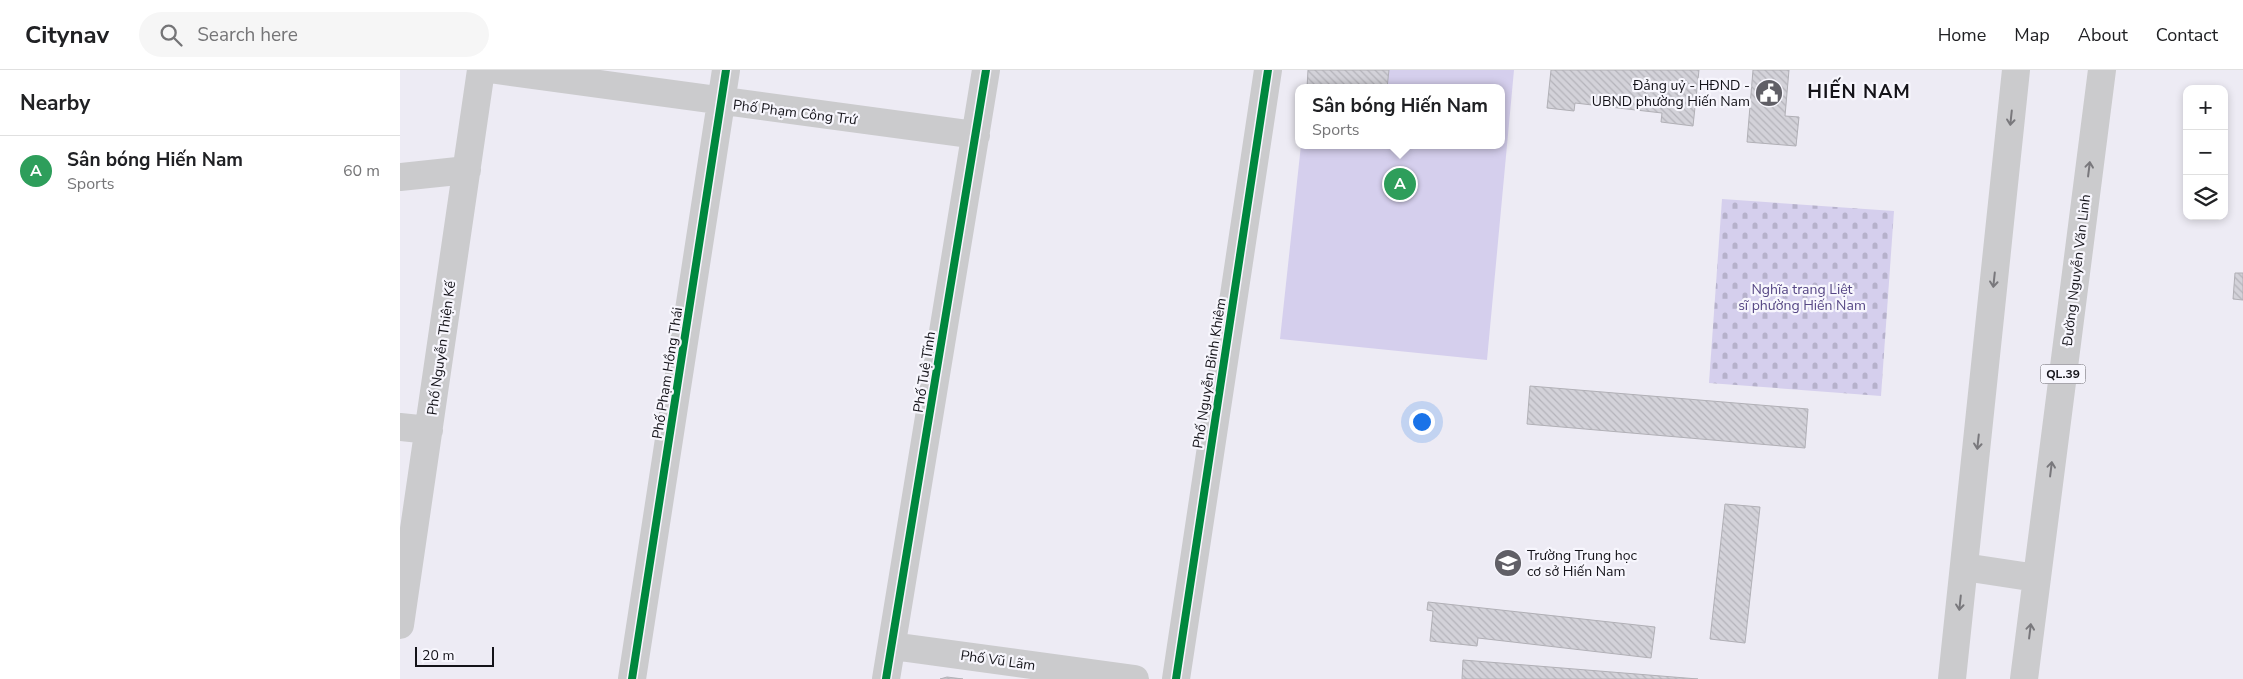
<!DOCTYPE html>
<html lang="en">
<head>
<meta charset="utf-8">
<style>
	:root { --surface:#fff; --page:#f6f6f6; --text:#202124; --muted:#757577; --line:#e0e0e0; --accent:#7c3aed }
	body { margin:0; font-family:"Nunito Sans",sans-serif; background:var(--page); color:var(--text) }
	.controls { position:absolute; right:15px; top:15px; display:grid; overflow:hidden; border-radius:10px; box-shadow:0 2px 8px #0003 }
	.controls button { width:45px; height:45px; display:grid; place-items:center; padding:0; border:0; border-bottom:1px solid var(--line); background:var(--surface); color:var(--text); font:25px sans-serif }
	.scale { position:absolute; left:15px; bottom:12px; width:79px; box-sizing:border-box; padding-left:5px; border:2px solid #141319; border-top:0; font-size:14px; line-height:18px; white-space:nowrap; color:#141319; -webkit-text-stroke:4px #f7f6fd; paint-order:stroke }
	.you { position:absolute; left:1021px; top:351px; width:18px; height:18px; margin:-12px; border:4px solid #fff; border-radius:50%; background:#1a73e8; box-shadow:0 0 0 8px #1a73e833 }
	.badge { display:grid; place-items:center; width:32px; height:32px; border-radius:50%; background:var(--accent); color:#fff; font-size:16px; font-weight:700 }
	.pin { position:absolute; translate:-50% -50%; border:2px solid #fff; box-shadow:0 1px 5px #0006 }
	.popup { position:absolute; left:895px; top:14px; width:210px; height:65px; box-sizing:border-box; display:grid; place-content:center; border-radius:10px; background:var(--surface); filter:drop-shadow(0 1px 4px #0005); font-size:16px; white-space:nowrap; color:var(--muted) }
	.popup b { font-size:19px; color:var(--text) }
	.popup::after { content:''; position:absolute; left:50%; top:100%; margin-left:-10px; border:10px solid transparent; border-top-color:var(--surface) }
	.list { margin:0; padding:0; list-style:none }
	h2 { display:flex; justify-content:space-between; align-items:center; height:65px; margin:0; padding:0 20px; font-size:21px }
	h2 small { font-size:16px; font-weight:400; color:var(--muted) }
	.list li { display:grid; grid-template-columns:32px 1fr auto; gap:15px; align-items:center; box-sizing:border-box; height:70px; padding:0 20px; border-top:1px solid var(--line) }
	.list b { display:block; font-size:19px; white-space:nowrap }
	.list p { margin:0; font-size:16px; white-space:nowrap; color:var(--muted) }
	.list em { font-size:16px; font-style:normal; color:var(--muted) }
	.icon { flex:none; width:28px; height:28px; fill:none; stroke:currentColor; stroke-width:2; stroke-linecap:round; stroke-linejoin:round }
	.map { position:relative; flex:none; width:1843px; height:609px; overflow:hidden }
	header { display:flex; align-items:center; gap:30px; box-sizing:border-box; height:70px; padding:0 25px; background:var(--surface); border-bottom:1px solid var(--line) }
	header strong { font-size:24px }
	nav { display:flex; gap:28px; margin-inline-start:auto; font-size:18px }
	.search { width:350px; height:45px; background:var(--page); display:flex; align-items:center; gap:12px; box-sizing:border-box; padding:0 18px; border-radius:28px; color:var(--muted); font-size:19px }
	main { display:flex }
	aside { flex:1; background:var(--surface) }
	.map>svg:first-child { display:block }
	.grass { fill:#d5cfed }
	.cemetery { fill:url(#cemetery-stones) }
	.building { fill:url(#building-back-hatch); stroke:#b1b0b6 }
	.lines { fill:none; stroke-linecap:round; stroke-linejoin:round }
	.minor { stroke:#cbcbcd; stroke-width:28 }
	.highway { stroke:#cbcbcd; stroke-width:28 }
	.cycleway-casing { stroke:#f7f6fd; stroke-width:11 }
	.cycleway { stroke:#00873e; stroke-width:8 }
	.oneway { stroke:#79787c }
	.labels { text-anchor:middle; stroke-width:4.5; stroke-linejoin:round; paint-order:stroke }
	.shield { fill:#f7f6fd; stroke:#58575d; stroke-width:1 }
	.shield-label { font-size:12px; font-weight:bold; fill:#141319 }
	.poi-label { font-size:14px; fill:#141319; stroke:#f7f6fd; text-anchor:end }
	.street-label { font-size:14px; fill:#141319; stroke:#f7f6fd }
	.park-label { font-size:14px; fill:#564785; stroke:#f7f6fd }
	.district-label { font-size:19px; font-weight:bold; letter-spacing:1px; fill:#141319; stroke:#f7f6fd }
</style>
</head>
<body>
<header>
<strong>Citynav</strong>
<div class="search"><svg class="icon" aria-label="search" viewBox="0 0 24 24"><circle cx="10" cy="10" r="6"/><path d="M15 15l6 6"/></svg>Search here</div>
<nav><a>Home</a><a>Map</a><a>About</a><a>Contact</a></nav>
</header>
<main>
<aside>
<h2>Nearby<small></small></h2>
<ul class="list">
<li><span class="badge" style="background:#2e9e5b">A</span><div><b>Sân bóng Hiến Nam</b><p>Sports</p></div><em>60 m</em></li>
</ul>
</aside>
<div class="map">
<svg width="1843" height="609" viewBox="0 0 1843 609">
	<defs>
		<pattern id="cemetery-stones" width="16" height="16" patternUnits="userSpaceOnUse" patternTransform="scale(1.25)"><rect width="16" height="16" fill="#d5cfed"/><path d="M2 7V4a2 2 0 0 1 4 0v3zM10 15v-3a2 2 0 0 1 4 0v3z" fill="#b6b1cb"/></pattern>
		<pattern id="building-back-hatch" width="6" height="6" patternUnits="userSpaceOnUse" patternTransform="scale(1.25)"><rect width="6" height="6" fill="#d3d2d9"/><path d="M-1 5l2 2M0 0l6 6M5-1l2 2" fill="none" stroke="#b4b3ba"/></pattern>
	</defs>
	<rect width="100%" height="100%" fill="#edebf4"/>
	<path class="grass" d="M908 0H1114L1087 290 880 269 901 75H1101V18H907Z"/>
	<path class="cemetery" d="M1322 129 1494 141 1481 326 1309 313Z"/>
	<path class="building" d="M908 0H989L987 18H907Z
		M1151 0H1299L1293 56 1261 52 1262 43 1175 33 1174 41 1147 38Z
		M1353 0H1389L1385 46 1399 47 1396 76 1347 72Z
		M1835 203H1843V230L1833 229Z
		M1130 316 1408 339 1405 378 1127 354Z
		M1325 434 1360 437 1345 573 1310 569Z
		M1028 532 1255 557 1251 588 1078 568 1077 576 1030 571 1033 541 1027 540Z
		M1063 590 1298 609H1062Z
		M547 607 563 609H540Z"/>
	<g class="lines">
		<path class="minor" d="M96 0 576 65
			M0 107 67 100
			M0 357 29 360
			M0 555 81 0
			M492 576 735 609
			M232 609 326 0
			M486 609 586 0
			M776 609 868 0"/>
		<path class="highway" d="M1564 497 1637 508
			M1552 609 1616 0
			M1624 609 1702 0"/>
		<defs>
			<path id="cycleway" d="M232 609 326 0
				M486 609 586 0
				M776 609 868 0"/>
		</defs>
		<use href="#cycleway" class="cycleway-casing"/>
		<use href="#cycleway" class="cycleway"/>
	</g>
	<defs><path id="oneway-shaft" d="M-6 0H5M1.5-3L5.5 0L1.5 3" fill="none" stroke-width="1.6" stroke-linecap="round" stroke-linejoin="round" transform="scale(1.25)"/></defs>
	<g class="oneway">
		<use href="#oneway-shaft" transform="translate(1611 48) rotate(96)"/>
		<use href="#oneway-shaft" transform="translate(1689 99) rotate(-83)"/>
		<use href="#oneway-shaft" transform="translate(1594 210) rotate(96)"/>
		<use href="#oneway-shaft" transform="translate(1578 372) rotate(96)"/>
		<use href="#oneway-shaft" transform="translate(1651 399) rotate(-83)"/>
		<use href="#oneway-shaft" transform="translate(1560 533) rotate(96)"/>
		<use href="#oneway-shaft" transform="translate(1630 561) rotate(-83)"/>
	</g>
	<defs>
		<symbol id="civic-disc" viewBox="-11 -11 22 22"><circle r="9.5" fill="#605f66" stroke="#f7f6fd"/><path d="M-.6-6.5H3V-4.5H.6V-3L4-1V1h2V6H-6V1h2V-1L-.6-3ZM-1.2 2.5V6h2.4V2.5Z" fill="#fff"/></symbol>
		<symbol id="school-disc" viewBox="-11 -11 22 22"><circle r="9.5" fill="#605f66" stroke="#f7f6fd"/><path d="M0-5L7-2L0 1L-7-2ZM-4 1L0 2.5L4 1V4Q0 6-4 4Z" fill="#fff"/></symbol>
	</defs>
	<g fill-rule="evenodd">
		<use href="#civic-disc" x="1353" y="7" width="32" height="32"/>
		<use href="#school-disc" x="1092" y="477" width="32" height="32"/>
	</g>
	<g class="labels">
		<rect class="shield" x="1640.5" y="294.5" width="45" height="19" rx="4"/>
		<g class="shield-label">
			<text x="1663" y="308">QL.39</text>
		</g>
		<g class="poi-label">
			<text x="1350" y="20">Đảng uỷ - HĐND -<tspan x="1350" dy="16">UBND phường Hiến Nam</tspan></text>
			<text x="1127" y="490" text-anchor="start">Trường Trung học<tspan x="1127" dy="16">cơ sở Hiến Nam</tspan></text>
		</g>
		<g class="street-label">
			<text transform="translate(395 42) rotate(7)" y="5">Phố Phạm Công Trứ</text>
			<text transform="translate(1676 200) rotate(-83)" y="5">Đường Nguyễn Văn Linh</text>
			<text transform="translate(41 278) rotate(-82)" y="5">Phố Nguyễn Thiện Kế</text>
			<text transform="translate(524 302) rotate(-81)" y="5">Phố Tuệ Tĩnh</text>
			<text transform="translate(267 303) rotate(-81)" y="5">Phố Phạm Hồng Thái</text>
			<text transform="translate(809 303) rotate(-81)" y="5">Phố Nguyễn Bỉnh Khiêm</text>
			<text transform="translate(598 590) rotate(8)" y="5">Phố Vũ Lãm</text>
		</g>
		<g class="park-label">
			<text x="1402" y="224">Nghĩa trang Liệt<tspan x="1402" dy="16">sĩ phường Hiến Nam</tspan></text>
		</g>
		<g class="district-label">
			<text x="1459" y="28">HIẾN NAM</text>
		</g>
	</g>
</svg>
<div class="controls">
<button>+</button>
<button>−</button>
<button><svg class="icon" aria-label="layers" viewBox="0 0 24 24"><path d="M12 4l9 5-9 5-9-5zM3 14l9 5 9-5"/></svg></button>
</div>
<div class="scale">20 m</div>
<div class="you"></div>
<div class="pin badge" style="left:1000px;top:114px;background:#2e9e5b">A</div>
<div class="popup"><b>Sân bóng Hiến Nam</b>Sports</div>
</div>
</main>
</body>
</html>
